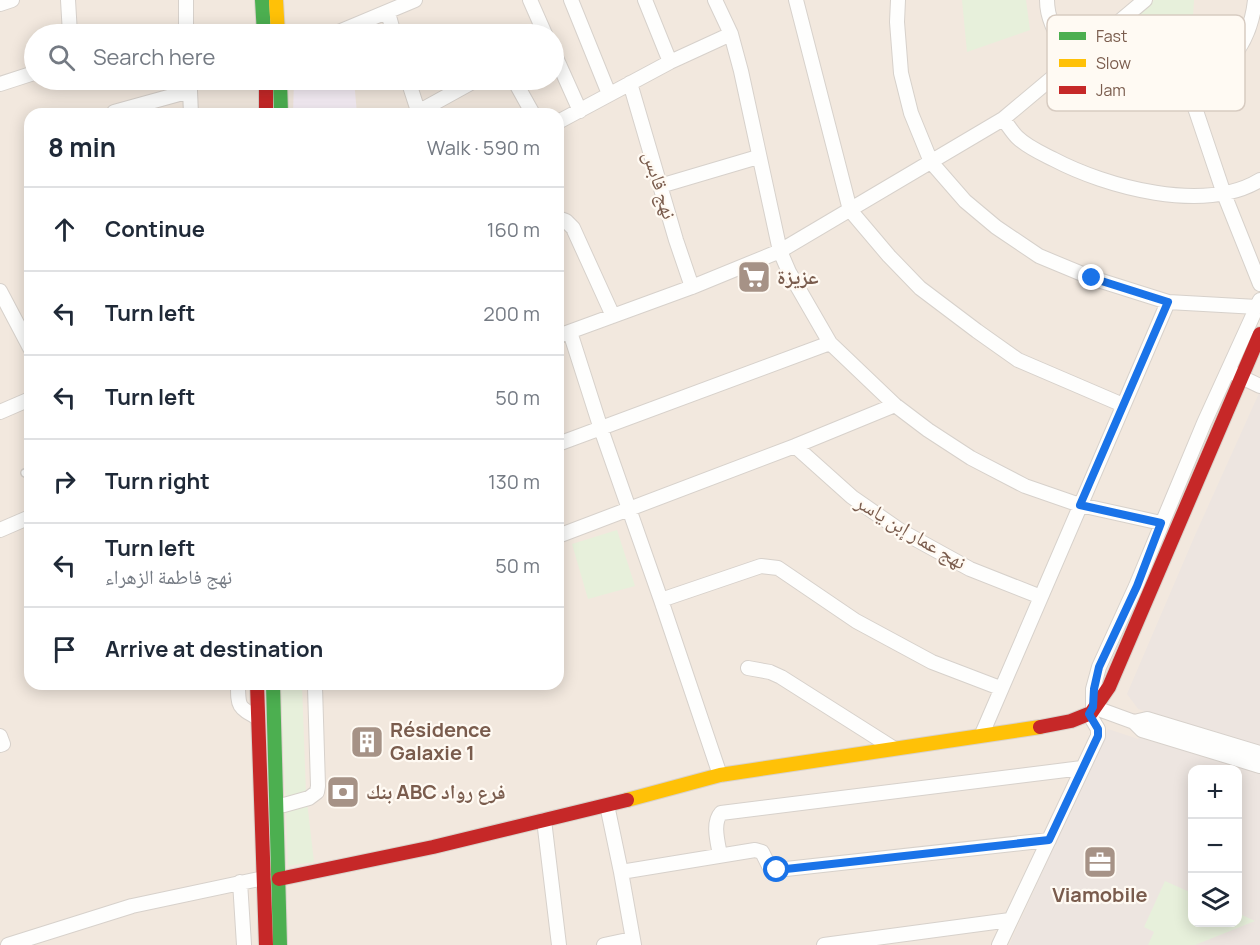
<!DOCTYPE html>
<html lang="en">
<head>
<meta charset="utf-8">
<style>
	:root { --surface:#fff; --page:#f2f2f3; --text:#1f2937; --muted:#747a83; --line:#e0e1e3 }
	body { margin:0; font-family:Manrope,"Noto Naskh Arabic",sans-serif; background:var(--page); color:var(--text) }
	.controls { position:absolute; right:18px; bottom:18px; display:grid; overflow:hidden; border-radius:12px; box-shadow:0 3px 15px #0003 }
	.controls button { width:54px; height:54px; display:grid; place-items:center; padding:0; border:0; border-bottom:2px solid var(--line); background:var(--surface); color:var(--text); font:30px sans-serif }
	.stop { position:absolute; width:18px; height:18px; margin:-14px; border:4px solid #1a73e8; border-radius:50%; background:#fff }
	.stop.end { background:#1a73e8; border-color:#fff; box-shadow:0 2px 6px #0008 }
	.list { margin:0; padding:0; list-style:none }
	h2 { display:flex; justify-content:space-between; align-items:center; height:78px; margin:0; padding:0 24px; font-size:26px }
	h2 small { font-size:20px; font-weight:400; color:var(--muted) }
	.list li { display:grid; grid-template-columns:39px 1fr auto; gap:18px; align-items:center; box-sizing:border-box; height:84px; padding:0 24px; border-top:2px solid var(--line) }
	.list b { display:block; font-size:22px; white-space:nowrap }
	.list p { margin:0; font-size:20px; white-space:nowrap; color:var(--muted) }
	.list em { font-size:20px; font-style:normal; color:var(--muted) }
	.icon { flex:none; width:33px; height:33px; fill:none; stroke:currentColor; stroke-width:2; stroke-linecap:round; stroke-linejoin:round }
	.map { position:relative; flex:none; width:1260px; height:945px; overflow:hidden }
	.search { position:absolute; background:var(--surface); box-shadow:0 3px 15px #0003; left:24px; top:24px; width:540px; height:66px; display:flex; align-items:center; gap:15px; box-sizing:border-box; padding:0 21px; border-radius:33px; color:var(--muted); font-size:22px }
	.panel { position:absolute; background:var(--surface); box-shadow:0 3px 15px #0003; left:24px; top:108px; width:540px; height:582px; border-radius:18px }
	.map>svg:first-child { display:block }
	.residential { fill:#f2e8de; fill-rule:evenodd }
	.industrial { fill:#ede5e0; fill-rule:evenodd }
	.education { fill:#f6eef6 }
	.green { fill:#e7f0db }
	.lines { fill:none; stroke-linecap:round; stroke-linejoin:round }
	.lane-casing { stroke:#d7d1cb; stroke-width:10 }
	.street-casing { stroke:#d7d1cb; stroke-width:16 }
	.fast-casing { stroke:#d9d2cb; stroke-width:16 }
	.slow-casing { stroke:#d9d2cb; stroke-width:16 }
	.jam-casing { stroke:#d9d2cb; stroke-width:16 }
	.lane { stroke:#fefefd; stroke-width:7 }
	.street { stroke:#fefefd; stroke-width:14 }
	.fast { stroke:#4caf50; stroke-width:14 }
	.slow { stroke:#ffc107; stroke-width:14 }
	.jam { stroke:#c62828; stroke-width:14 }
	.route { stroke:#1a73e8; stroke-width:8 }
	.labels { text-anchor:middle; stroke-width:4.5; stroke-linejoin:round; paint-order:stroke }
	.street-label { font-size:20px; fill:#7a5c4d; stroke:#fffaf3 }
	.poi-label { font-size:20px; font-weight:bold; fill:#7a5c4d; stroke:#fffaf3; text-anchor:start }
	.key { fill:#fffaf3; stroke:#d7cbc1; stroke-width:1.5 }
	.key-label { font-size:16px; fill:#7a5c4d }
</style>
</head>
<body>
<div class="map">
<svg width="1260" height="945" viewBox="0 0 1260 945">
	<rect width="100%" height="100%" fill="#f9f5f0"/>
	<path class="residential" d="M0 0H1260V945H0ZM34 34H554V80H34ZM30 114H558V684H30ZM1192 770H1238V922H1192Z"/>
	<path class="industrial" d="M1260 391V945H1009L1108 729 1138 739 1150 713 1138 709 1127 694 1196 533ZM1192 770H1238V922H1192Z"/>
	<path class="education" d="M294 80H354L357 114H293Z"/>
	<path class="green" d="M962 0H1026L1030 30 967 52Z
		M1154 0H1194L1193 16 1179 33 1161 39 1148 41 1134 40 1118 30Z
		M617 530 635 586 588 599 572 544Z
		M281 684H305L302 685 306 793 314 862 288 866Z
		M1165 881 1192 893V922H1238V913L1255 921 1195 945H1148L1154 932 1144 927Z"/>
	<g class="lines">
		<defs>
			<path id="lane" d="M25 473 30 471"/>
			<path id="street" d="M68 0 70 34
				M530 0 545 34
				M571 0 609 94
				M645 0 670 62
				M715 0 731 34 741 71 780 251 789 272 830 343 895 405 928 430 971 458 1025 486 1080 505 1161 523
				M796 0 850 210 889 256 920 288 977 331 1018 360 1123 405
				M898 0 897 22 901 73 911 113 931 162 965 201 996 227 1039 256 1092 278 1168 302 1257 307
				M1047 0C1047 18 1055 32 1064 47 1119 134 1245 100 1255 0
				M0 4 12 0
				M388 13 394 34
				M186 34V0
				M334 34 415 0
				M554 53 580 111
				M408 80 419 114
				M514 80 533 114
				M630 83 676 240 692 287
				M0 84 34 73
				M1189 90 1224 194 1260 284
				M190 91 191 114
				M114 112 190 91 189 80
				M418 112 476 80
				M1003 119C1008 125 1012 132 1017 137 1027 147 1041 153 1053 159 1106 187 1204 214 1260 180
				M558 122 670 62 731 34
				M660 186 758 157
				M558 218 566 221 573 228 613 316
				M0 291 30 348
				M1260 300 1204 423 1136 586 1099 667 1093 689V707L1134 722 1142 730 1260 766
				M570 332 601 429 661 600 720 775
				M558 336 692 287 780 251 1003 119 1145 0
				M1235 374 1260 386
				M0 412 30 399
				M558 444 830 343
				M795 446 852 497 901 531 970 569 1041 597
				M0 530 30 517
				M558 536 795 446 895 405
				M661 600 761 566 778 568 856 621 932 662 1000 688
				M748 668 770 672 781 677 893 748
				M238 684C238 707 238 707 258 718
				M1134 722 1147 719 1260 753
				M982 734 1168 302
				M0 736 3 744 0 745
				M284 805 309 798 317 792 318 786 315 687 317 684
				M607 805 621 872 634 945
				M544 820 559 945
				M720 855C718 843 712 823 721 813L1082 768
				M621 872 755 850 762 852 769 866 777 870 1049 840
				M240 882 244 945
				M8 945 132 906 264 878
				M604 945 632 939
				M824 945 1010 920
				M999 945 1098 736V729L1089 714"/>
			<path id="fast" d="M262 0 264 34
				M280 80 281 114
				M273 684 280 945"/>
			<path id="slow" d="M276 0 278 34
				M627 800 720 775 1040 727"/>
			<path id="jam" d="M266 80V114
				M257 684 266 945
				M1040 727 1071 721 1091 713 1109 687 1260 334
				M279 879 433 847 627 800"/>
		</defs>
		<use href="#lane" class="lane-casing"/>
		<use href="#street" class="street-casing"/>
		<use href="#fast" class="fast-casing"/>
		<use href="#slow" class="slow-casing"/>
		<use href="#jam" class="jam-casing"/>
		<use href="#lane" class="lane"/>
		<use href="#street" class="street"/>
		<use href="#fast" class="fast"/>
		<use href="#slow" class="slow"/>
		<use href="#jam" class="jam"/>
	</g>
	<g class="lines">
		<path class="route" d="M777 870 1049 840 1098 736V729L1089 714 1093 707 1094 689 1099 667 1137 586 1161 523 1080 505 1168 302 1092 278"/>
	</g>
	<defs>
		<symbol id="supermarket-square" viewBox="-11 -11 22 22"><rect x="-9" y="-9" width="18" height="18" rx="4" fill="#a69286" stroke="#fffaf3"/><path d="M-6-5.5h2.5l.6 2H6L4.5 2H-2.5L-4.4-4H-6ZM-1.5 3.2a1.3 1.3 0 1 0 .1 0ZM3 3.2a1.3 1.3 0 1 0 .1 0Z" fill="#fff"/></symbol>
		<symbol id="building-square" viewBox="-11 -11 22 22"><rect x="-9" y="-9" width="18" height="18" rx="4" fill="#a69286" stroke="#fffaf3"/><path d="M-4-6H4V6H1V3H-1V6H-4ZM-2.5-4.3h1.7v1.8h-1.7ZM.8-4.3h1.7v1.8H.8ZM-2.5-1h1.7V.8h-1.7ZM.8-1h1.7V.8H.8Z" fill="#fff"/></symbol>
		<symbol id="bank-square" viewBox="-11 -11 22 22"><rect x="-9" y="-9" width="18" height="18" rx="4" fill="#a69286" stroke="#fffaf3"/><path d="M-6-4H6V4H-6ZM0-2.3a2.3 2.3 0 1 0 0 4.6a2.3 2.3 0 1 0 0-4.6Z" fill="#fff"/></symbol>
		<symbol id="office-square" viewBox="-11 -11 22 22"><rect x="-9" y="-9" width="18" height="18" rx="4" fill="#a69286" stroke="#fffaf3"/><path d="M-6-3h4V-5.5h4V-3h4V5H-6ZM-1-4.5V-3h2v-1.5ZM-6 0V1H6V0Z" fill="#fff"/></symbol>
	</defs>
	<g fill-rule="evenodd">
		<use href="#supermarket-square" x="735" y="258" width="38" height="38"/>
		<use href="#building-square" x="348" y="723" width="38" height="38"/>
		<use href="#bank-square" x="324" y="773" width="38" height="38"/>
		<use href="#office-square" x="1081" y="843" width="38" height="38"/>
	</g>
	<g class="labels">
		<g class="street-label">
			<text transform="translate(660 185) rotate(73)" y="7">نهج قابس</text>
			<text transform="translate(911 532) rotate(31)" y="7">نهج عمار إبن ياسر</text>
		</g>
		<g class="poi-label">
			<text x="777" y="284">عزيزة</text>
			<text x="390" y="737">Résidence<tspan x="390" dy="23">Galaxie 1</tspan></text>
			<text x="366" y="799">بنك ABC فرع رواد</text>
			<text x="1100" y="902" text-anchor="middle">Viamobile</text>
		</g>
	</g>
	<rect x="1047" y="15" width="198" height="96" rx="9" class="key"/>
	<rect x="1059" y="32" width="27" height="8" fill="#4caf50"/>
	<rect x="1059" y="59" width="27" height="8" fill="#ffc107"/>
	<rect x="1059" y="86" width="27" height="8" fill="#c62828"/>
	<g class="key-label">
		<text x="1096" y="42">Fast</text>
		<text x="1096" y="69">Slow</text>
		<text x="1096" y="96">Jam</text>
	</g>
</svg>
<div class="controls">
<button>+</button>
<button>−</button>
<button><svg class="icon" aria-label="layers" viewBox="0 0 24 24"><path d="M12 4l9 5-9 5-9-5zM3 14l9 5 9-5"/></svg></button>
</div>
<div class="stop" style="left:777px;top:870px"></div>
<div class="stop end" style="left:1092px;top:278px"></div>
<div class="search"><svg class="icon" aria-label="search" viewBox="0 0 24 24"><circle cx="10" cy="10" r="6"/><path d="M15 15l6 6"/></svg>Search here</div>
<section class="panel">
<h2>8 min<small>Walk · 590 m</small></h2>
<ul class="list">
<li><svg class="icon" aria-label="ahead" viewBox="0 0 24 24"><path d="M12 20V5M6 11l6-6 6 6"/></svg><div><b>Continue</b></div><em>160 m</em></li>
<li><svg class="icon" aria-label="left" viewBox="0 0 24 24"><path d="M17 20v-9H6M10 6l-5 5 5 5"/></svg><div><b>Turn left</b></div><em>200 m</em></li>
<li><svg class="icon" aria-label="left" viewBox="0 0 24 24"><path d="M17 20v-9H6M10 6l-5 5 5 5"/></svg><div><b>Turn left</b></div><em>50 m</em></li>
<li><svg class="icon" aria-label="right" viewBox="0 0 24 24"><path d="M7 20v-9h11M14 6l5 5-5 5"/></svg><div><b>Turn right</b></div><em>130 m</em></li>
<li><svg class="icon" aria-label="left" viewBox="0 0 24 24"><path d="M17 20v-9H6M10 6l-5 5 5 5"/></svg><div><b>Turn left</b><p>نهج فاطمة الزهراء</p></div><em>50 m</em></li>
<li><svg class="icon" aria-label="arrive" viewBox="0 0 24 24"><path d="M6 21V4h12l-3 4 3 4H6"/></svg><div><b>Arrive at destination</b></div></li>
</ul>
</section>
</div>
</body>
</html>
